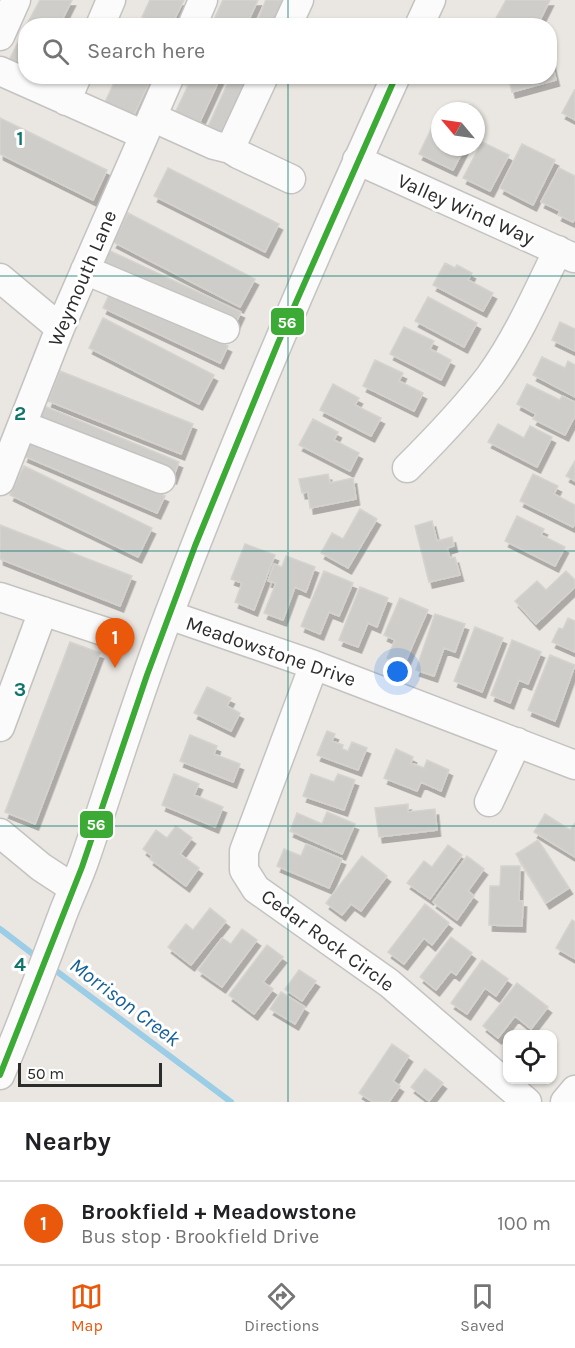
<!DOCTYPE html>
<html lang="en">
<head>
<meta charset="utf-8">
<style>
	:root { --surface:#fff; --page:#f2f2f2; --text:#202124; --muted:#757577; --line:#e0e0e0; --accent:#ea580c }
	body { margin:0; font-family:Karla,sans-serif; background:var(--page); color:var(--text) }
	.controls { position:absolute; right:18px; bottom:18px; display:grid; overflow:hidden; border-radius:12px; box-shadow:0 2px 4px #0004 }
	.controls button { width:54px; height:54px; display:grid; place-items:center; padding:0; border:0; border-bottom:2px solid var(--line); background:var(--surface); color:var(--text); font:30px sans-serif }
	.compass { position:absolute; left:431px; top:102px; width:54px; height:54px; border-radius:50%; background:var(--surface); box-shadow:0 2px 4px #0004; rotate:299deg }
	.scale { position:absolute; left:18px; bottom:15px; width:144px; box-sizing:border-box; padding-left:6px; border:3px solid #2c2c2c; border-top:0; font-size:16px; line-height:21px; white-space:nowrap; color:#2c2c2c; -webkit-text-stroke:4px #fff; paint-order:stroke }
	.you { position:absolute; left:398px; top:672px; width:21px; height:21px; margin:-15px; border:4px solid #fff; border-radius:50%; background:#1a73e8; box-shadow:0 0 0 9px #1a73e833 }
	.badge { display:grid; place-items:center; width:39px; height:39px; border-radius:50%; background:var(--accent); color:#fff; font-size:20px; font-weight:700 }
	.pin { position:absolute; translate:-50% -50px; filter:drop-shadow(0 2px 3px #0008) }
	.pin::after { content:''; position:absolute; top:32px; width:21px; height:18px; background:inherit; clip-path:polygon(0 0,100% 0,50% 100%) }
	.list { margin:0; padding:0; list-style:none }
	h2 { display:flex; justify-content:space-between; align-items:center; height:78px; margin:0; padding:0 24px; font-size:26px }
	h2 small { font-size:20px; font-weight:400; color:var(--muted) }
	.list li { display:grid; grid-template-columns:39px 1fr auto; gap:18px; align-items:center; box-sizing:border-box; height:84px; padding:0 24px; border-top:2px solid var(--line) }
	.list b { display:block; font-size:22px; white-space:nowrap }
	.list p { margin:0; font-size:20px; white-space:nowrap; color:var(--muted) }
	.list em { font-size:20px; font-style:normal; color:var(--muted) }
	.icon { flex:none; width:33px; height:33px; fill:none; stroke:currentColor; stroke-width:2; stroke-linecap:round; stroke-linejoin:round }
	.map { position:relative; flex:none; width:575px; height:1102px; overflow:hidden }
	.search { position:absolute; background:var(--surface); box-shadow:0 2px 4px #0004; left:18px; right:18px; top:18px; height:66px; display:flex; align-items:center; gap:15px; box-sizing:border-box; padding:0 21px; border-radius:24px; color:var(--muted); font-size:22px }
	.sheet { height:162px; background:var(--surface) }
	nav { display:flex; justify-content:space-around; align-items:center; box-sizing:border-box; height:84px; border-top:2px solid var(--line); background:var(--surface); font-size:16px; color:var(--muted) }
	nav a { display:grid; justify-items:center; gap:3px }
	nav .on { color:var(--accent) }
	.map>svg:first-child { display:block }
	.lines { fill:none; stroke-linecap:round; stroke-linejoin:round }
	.stream { stroke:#9bcde6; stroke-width:6 }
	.building { fill:#cfcdc9; stroke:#d5d3ce; stroke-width:1.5; filter:url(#shadow) }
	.minor-casing { stroke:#c4c3c2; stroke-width:31 }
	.minor { stroke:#fcfbfb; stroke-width:28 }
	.bus-1-casing { stroke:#fff; stroke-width:10 }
	.bus-1 { stroke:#3bab35; stroke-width:6 }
	.grid { fill:none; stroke:#0f766e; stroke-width:1.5; stroke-opacity:0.55 }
	.labels { text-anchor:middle; stroke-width:6; stroke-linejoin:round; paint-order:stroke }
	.street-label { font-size:20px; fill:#2c2c2c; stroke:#fff }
	.water-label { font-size:21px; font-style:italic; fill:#166096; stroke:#fff }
	.grid-label { font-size:20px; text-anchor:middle; font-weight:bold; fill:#0f766e; stroke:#fff; stroke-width:6; stroke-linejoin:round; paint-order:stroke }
	.line-badge { stroke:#fff; stroke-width:2 }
	.badge-label { font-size:16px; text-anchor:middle; font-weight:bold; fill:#fff }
</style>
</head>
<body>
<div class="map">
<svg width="575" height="1102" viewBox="0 0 575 1102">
	<defs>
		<filter id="shadow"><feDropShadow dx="3.5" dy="6" stdDeviation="0" flood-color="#0004"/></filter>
	</defs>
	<rect width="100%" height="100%" fill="#eae7e2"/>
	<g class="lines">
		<path class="stream" d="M0 929 38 958
			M51 967 231 1102"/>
	</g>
	<path class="building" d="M40 0H72L59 26H26Z
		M150 0H184L171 26H159L142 17Z
		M223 0H258L246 26H211Z
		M266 0H286L274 26H255Z
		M506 0H550L537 26H511L496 18Z
		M26 27V74L7 64Z
		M550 55 556 80 512 92 508 76H550Z
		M117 76H152L130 124 101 111Z
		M187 76H221L198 126 174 115 188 86 183 84Z
		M231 76H250L223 137 207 129Z
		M575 89V120L562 113Z
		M437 117 440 119V147H465L453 170 419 154Z
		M0 118 107 170 93 200 0 154Z
		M482 142 509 155 490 191 463 178Z
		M522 144 555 160 533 205 500 188Z
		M168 168 279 224 265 252 154 196Z
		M559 168 575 176V218L573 222 558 215 560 211 541 202Z
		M128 213 255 279 240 307 113 242Z
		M108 250 241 312 233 329 101 266Z
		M445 263 455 268 457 265 472 273 468 280 493 293 483 311 433 285Z
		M111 291 228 346 220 363 103 308Z
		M428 297 477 323 464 347 415 321Z
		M103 318 214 375 199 404 89 348Z
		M560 322 575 329V351L552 340Z
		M404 327 434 341 430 349 451 360 441 380 390 354Z
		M542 357 565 368 568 361 575 365V397L533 375Z
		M375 360 403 373 399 381 423 393 414 411 363 386Z
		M60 371 193 424 181 454 48 401Z
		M333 384 359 398 355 405 381 418 371 436 320 410Z
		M527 384 560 400 562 396 575 402V416L565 435 533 419 536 414 517 404Z
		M44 406 179 462 173 478 37 422Z
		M313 419 338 432 334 440 359 453 350 471 299 445Z
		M498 424 524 438 530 426 552 437 537 467 488 442Z
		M31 438 165 496 157 513 24 456Z
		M575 461V481L566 476Z
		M24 466 152 528 138 557 10 495Z
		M328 474 330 483 353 478 356 499 310 508 308 492 302 493 299 479Z
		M533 474 558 486 554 494 575 505V523L573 527 520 501Z
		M360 509 377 519 348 568 321 553 332 533 343 539Z
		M517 516 544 529 541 535 565 547 555 566 505 541Z
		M432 521 437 541 452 537 454 546 447 548 450 558 455 557 460 575 429 582 415 526Z
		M0 525 132 576 120 606 0 559Z
		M245 544 275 555 254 610 235 602 242 583 231 579Z
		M286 556 315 567 306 592 295 587 283 620 264 613 276 583 268 581 274 564 282 567Z
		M324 571 353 583 339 616 329 612 320 634 301 626Z
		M566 571 575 580V587L536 624 515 601 537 581 546 590Z
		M360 587 388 598 377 627 368 623 358 647 339 640Z
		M400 598 428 610 404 665 387 658 395 640 384 635Z
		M435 614 465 624 455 652 444 648 434 676 416 670Z
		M568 618 575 621V652L552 642 559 628 563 629Z
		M475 627 503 638 482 692 454 681Z
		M512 640 541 652 528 684 519 680 510 703 491 695Z
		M70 642 100 653 35 824 5 812Z
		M550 655 575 665 555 721 528 710Z
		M207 687 231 698 227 706 240 713 231 731 194 713Z
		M327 731 335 734 332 741 343 745 342 749 348 751 352 742 367 748 358 770 317 755Z
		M190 735 217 746 214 754 240 764 233 782 180 761Z
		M396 749 413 757 411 763 424 768 427 760 449 770 441 791 421 782 417 791 384 778Z
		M174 774 199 784 194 795 223 807 215 827 162 805Z
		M311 774 334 782 338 774 355 780 344 810 303 796Z
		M408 804V812L435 809 437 830 379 837 375 808Z
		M327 812 355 824 342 854 290 831 297 813 322 824Z
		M545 814 570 830 575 823V857L534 832Z
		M176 826 192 838 180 854 199 868 186 886 150 859 152 856 143 849 156 830 167 838Z
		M538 840 569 888 546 903 516 854Z
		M306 844 342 859 329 888 277 866 284 849 301 856Z
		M448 845 462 855 430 899 407 883 424 861 432 867Z
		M362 856 387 876 361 911 351 904 342 915 326 903Z
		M467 856 484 869 468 891 474 896 457 920 433 902Z
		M501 866H520L519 901H523L522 926 489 925 490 886H500Z
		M425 904 449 923 432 945 424 938 404 964 388 952Z
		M210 908 226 921 191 965 168 947 186 924 193 930Z
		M572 920 575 922V959L556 948Z
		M242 929 257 940 222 987 198 970 222 938 231 944Z
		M451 937 472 953 456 975 451 971 436 990 420 977Z
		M267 945 283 957 263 982 273 989 254 1014 229 995Z
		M482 960 508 979 496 996 485 988 467 1014 451 1003Z
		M299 970 316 981 302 1001 285 989Z
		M517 983 548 1007 531 1029 515 1016 498 1038 483 1026Z
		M281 992 305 1007 295 1024 270 1009Z
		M392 1044 409 1056 393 1081 400 1086 389 1102H373L359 1093Z
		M425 1069 443 1083 429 1101 411 1087Z"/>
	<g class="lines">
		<defs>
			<path id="minor" d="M100 26 111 0
				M192 26 203 0
				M287 26 299 0
				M419 26 431 0
				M0 36 16 0
				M0 71 144 135
				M66 101 77 76
				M152 117 214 145 230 149 264 76
				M230 149 238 154 291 179
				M357 160 574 258
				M85 270 225 329
				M0 278 60 328
				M22 425 161 479
				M407 468C436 439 465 409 490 376 518 337 537 293 558 250
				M0 481 60 328 170 76
				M0 597 112 634
				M169 615 314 665 575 765
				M314 665 244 851V870L256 889 389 983 527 1102
				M0 727 43 611
				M489 802 517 742
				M0 833 41 867 73 888
				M0 1075C22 1024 41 972 61 919 68 899 78 880 85 859 113 778 138 695 169 614 238 432 315 253 396 76
				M565 1102 575 1090"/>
		</defs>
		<use href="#minor" class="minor-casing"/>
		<use href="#minor" class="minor"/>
		<defs>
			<path id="bus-1" d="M0 1075 82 867 147 675 195 546 278 343 396 76"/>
		</defs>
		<use href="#bus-1" class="bus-1-casing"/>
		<use href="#bus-1" class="bus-1"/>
	</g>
	<path class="grid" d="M288 0V26M288 76V1102M0 276H575M0 551H575M0 826H575"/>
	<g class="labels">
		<g class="street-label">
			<text transform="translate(466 209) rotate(24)" y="7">Valley Wind Way</text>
			<text transform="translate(82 278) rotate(-67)" y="7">Weymouth Lane</text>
			<text transform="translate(271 651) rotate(19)" y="7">Meadowstone Drive</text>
			<text transform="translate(328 940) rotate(36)" y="7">Cedar Rock Circle</text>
		</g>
		<g class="water-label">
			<text transform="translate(125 1002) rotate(37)" y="7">Morrison Creek</text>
		</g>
	</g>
	<g class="grid-label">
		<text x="20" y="145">1</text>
		<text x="20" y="420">2</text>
		<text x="20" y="696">3</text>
		<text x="20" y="971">4</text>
	</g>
	<g class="line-badge">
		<rect x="270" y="307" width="35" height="29" rx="6" fill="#3bab35"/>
		<rect x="79" y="810" width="35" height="29" rx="6" fill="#3bab35"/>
	</g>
	<g class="badge-label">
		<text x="287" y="328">56</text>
		<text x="96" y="830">56</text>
	</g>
</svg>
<div class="controls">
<button><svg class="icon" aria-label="locate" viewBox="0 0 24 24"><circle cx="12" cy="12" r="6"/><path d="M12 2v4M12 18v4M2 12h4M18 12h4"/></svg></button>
</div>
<svg class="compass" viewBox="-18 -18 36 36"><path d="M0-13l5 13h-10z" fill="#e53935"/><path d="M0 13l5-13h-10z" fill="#757577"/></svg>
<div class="scale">50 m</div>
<div class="you"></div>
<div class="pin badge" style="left:115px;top:668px">1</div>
<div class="search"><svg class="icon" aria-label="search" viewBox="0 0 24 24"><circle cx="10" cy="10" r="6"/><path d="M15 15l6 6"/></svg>Search here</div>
</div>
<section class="sheet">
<h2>Nearby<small></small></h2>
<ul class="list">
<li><span class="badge">1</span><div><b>Brookfield + Meadowstone</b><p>Bus stop · Brookfield Drive</p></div><em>100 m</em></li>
</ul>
</section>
<nav>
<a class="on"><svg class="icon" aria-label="map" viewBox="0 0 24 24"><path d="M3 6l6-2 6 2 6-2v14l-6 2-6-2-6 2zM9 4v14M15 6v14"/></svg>Map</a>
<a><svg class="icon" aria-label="directions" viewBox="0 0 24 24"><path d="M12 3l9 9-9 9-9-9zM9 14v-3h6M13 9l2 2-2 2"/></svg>Directions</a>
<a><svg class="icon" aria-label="saved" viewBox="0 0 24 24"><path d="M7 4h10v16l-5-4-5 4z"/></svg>Saved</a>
</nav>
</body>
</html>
